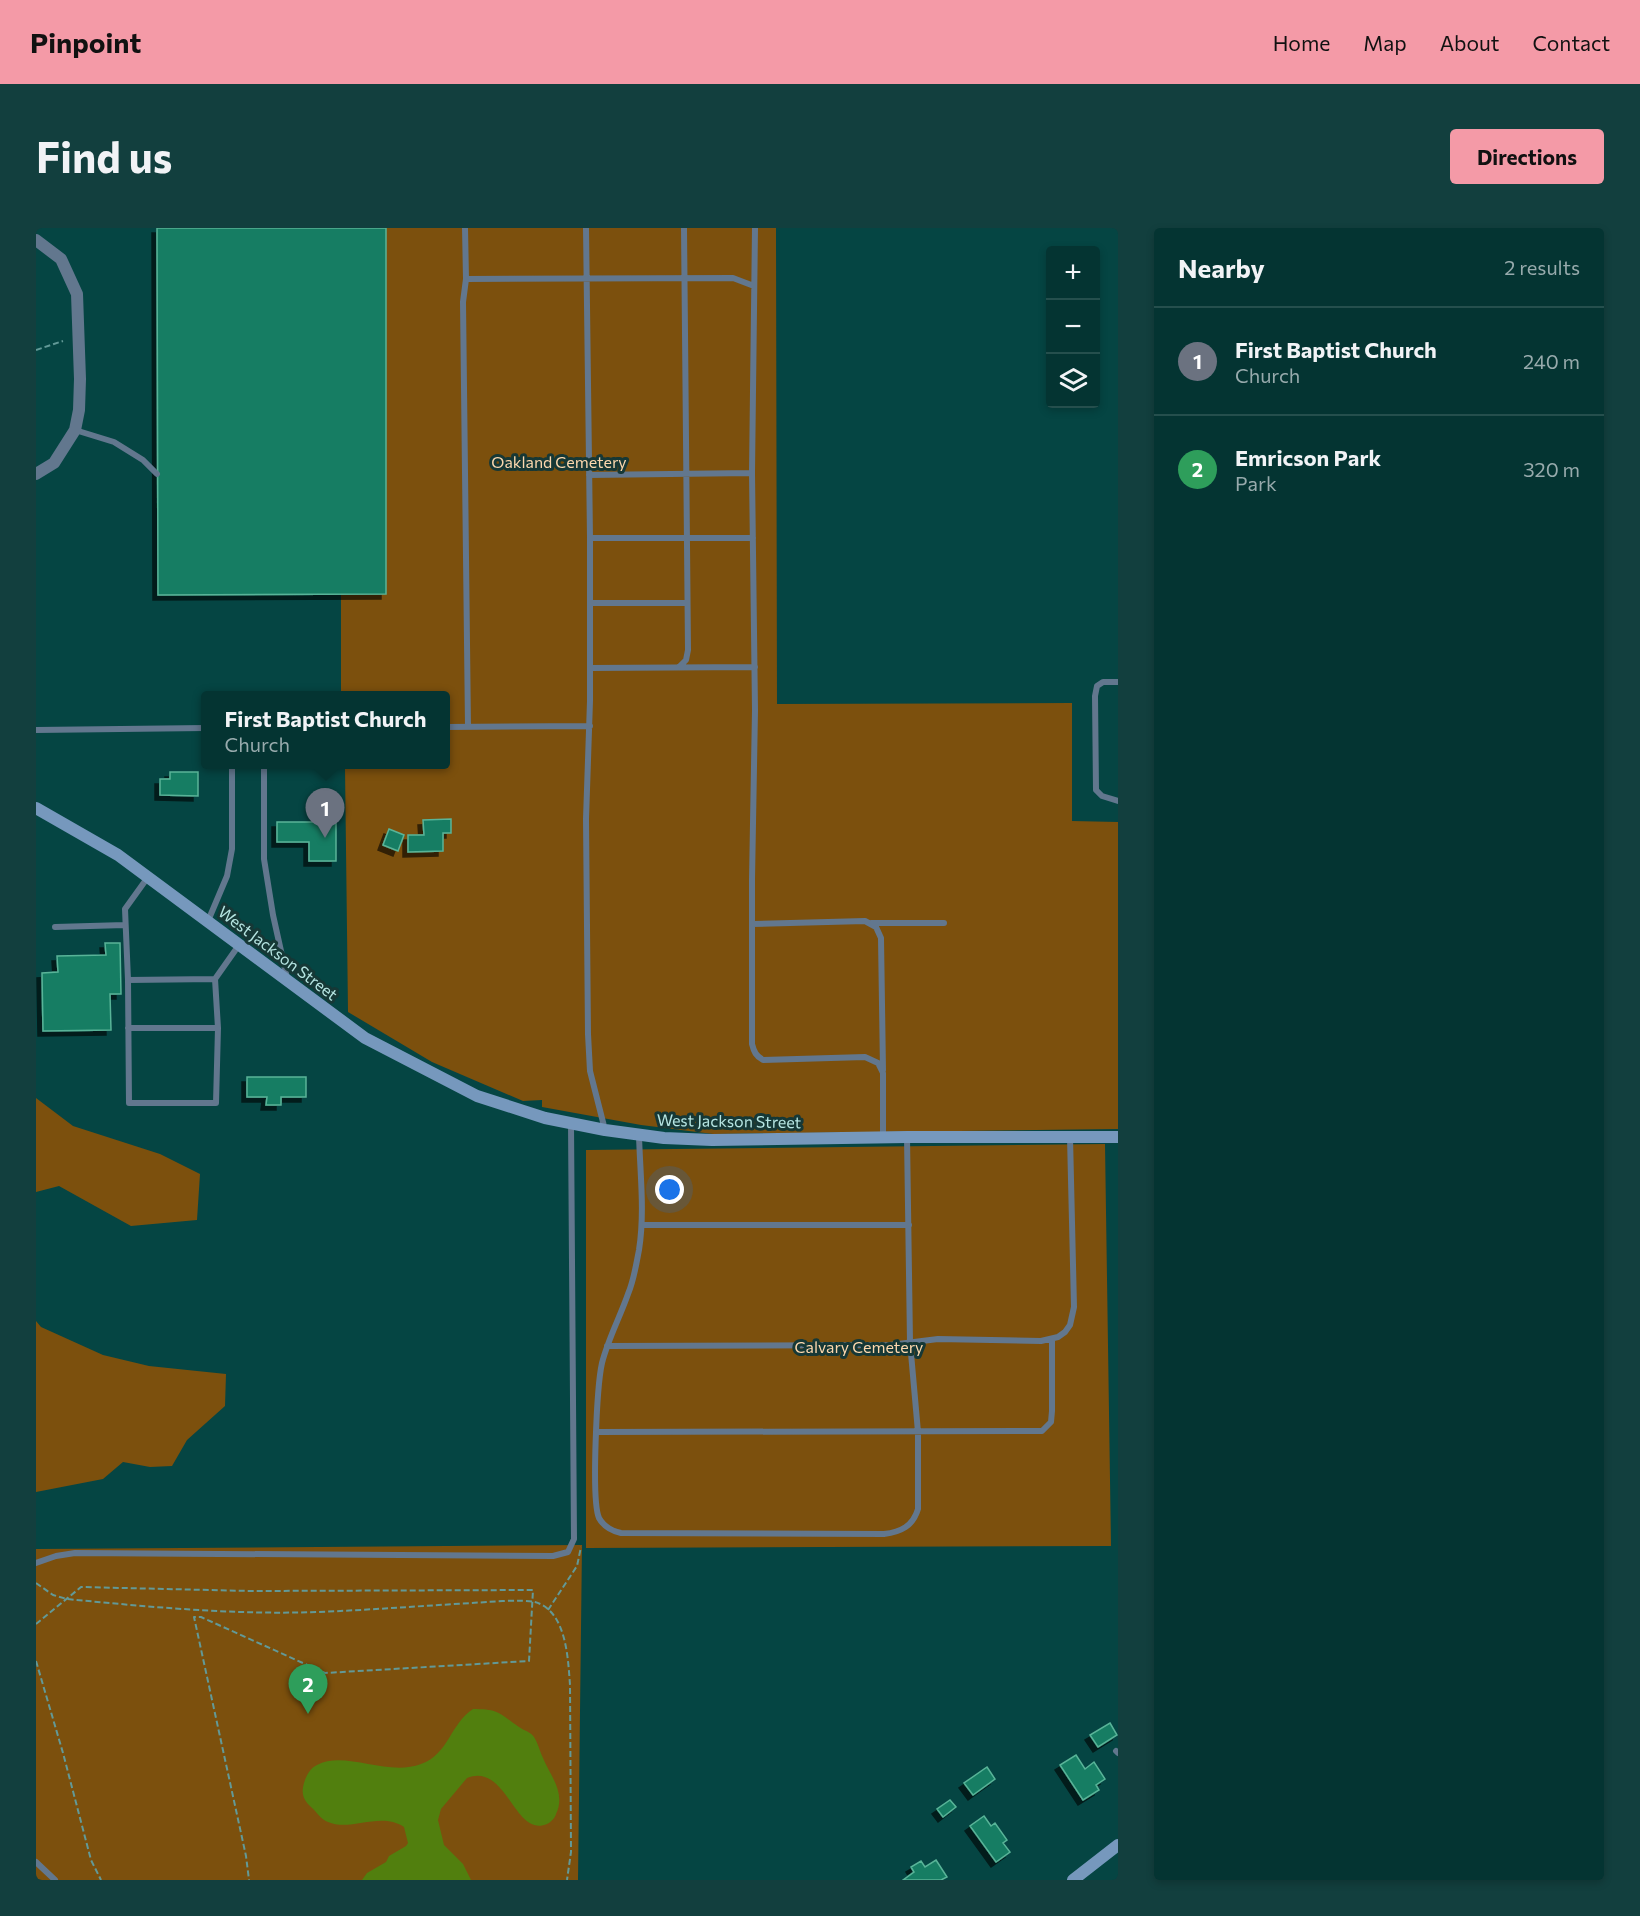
<!DOCTYPE html>
<html lang="en">
<head>
<meta charset="utf-8">
<style>
	:root { --surface:#043432; --page:#123f3e; --text:#f1f3f6; --muted:#97aaac; --line:#254f4d; --accent:#f49aa7 }
	body { margin:0; font-family:Commissioner,sans-serif; background:var(--page); color:var(--text) }
	.controls { position:absolute; right:18px; top:18px; display:grid; overflow:hidden; border-radius:6px; box-shadow:0 3px 9px #0003 }
	.controls button { width:54px; height:54px; display:grid; place-items:center; padding:0; border:0; border-bottom:2px solid var(--line); background:var(--surface); color:var(--text); font:30px sans-serif }
	.you { position:absolute; left:634px; top:962px; width:21px; height:21px; margin:-15px; border:4px solid #fff; border-radius:50%; background:#1a73e8; box-shadow:0 0 0 9px #1a73e833 }
	.badge { display:grid; place-items:center; width:39px; height:39px; border-radius:50%; background:var(--accent); color:#fff; font-size:20px; font-weight:700 }
	.pin { position:absolute; translate:-50% -50px; filter:drop-shadow(0 2px 3px #0008) }
	.pin::after { content:''; position:absolute; top:32px; width:21px; height:18px; background:inherit; clip-path:polygon(0 0,100% 0,50% 100%) }
	.popup { position:absolute; left:165px; top:463px; width:249px; height:78px; box-sizing:border-box; display:grid; place-content:center; border-radius:6px; background:var(--surface); filter:drop-shadow(0 2px 4px #0005); font-size:20px; white-space:nowrap; color:var(--muted) }
	.popup b { font-size:22px; color:var(--text) }
	.popup::after { content:''; position:absolute; left:50%; top:100%; margin-left:-12px; border:12px solid transparent; border-top-color:var(--surface) }
	.list { margin:0; padding:0; list-style:none }
	h2 { display:flex; justify-content:space-between; align-items:center; height:78px; margin:0; padding:0 24px; font-size:26px }
	h2 small { font-size:20px; font-weight:400; color:var(--muted) }
	.list li { display:grid; grid-template-columns:39px 1fr auto; gap:18px; align-items:center; box-sizing:border-box; height:108px; padding:0 24px; border-top:2px solid var(--line) }
	.list b { display:block; font-size:22px; white-space:nowrap }
	.list p { margin:0; font-size:20px; white-space:nowrap; color:var(--muted) }
	.list em { font-size:20px; font-style:normal; color:var(--muted) }
	.icon { flex:none; width:33px; height:33px; fill:none; stroke:currentColor; stroke-width:2; stroke-linecap:round; stroke-linejoin:round }
	.map { position:relative; flex:none; width:1082px; height:1652px; overflow:hidden; border-radius:6px }
	header { display:flex; align-items:center; gap:36px; box-sizing:border-box; height:84px; padding:0 30px; background:var(--accent); color:#111 }
	header strong { font-size:28px }
	nav { display:flex; gap:33px; margin-inline-start:auto; font-size:21px }
	.intro { display:flex; align-items:center; justify-content:space-between; box-sizing:border-box; height:144px; padding:0 36px }
	h1 { margin:0; font-size:42px }
	.button { padding:15px 27px; border-radius:6px; background:var(--accent); color:#111; font-size:21px; font-weight:700 }
	main { display:flex; gap:36px; padding:0 36px }
	aside { flex:1; background:var(--surface); border-radius:6px; box-shadow:0 3px 9px #0003 }
	.map>svg:first-child { display:block }
	.green { fill:#7c500d }
	.water { fill:#517f0e }
	.building { fill:#167d63; stroke:#59b498; stroke-width:1.5; filter:url(#shadow) }
	.lines { fill:none; stroke-linecap:round; stroke-linejoin:round }
	.path { stroke:#629997; stroke-width:2; stroke-dasharray:6 3; stroke-linecap:butt }
	.lane { stroke:#62778e; stroke-width:6 }
	.street { stroke:#62778e; stroke-width:12 }
	.secondary { stroke:#7698bd; stroke-width:12 }
	.labels { text-anchor:middle; stroke-width:6; stroke-linejoin:round; paint-order:stroke }
	.park-label { font-size:16px; fill:#fdd8ae; stroke:#163836 }
	.street-label { font-size:16px; fill:#b6e5e2; stroke:#163836 }
</style>
</head>
<body>
<header>
<strong>Pinpoint</strong>
<nav><a>Home</a><a>Map</a><a>About</a><a>Contact</a></nav>
</header>
<div class="intro"><h1>Find us</h1><a class="button">Directions</a></div>
<main>
<div class="map">
<svg width="1082" height="1652" viewBox="0 0 1082 1652">
	<defs>
		<filter id="shadow"><feDropShadow dx="-5" dy="5" stdDeviation="0" flood-color="#0009"/></filter>
	</defs>
	<rect width="100%" height="100%" fill="#054543"/>
	<path class="green" d="M305 0H740L741 476 1036 475V593L1082 594V901L677 906 605 897 506 879V872L487 873 396 834 312 784 309 540H305V537L409 536V468L305 467Z
		M0 870 37 898 124 926 164 946 161 992 95 998 23 958 0 964Z
		M1069 916 1075 1318 550 1320V922Z
		M0 1093 5 1099 67 1127 113 1138 190 1146 189 1178 151 1212 136 1238 114 1239 87 1234 67 1251 0 1264Z
		M546 1317 542 1652H0V1321Z"/>
	<path class="water" d="M437 1481C463 1481 463 1485 483 1499 487 1502 495 1504 498 1509 502 1515 504 1524 507 1530 515 1549 530 1565 520 1586 519 1590 515 1594 511 1596 478 1610 471 1534 431 1550L405 1581 402 1592 408 1617 427 1636 435 1652H326L331 1645 350 1634 353 1628 370 1618 372 1615 368 1599C344 1583 315 1604 292 1594 284 1591 281 1584 275 1579 267 1572 265 1565 268 1555 270 1548 274 1540 281 1537 309 1522 351 1549 385 1536 413 1526 414 1496 437 1481Z"/>
	<path class="building" d="M121 0H350V366L122 367Z
		M134 544H162V568L124 567V551H134Z
		M415 591V605H407V623L372 624V607H388L387 592Z
		M241 594H300V633H273V614H241Z
		M353 601 368 607 362 623 347 617Z
		M69 715H84L85 766H74L75 802 7 803 6 745 22 744 21 728 70 727Z
		M211 849H270V869H245V877H230L231 869H211Z
		M1074 1495 1081 1507 1062 1519 1054 1507Z
		M1040 1527 1049 1541 1058 1534 1069 1551 1060 1557 1063 1562 1047 1572 1024 1537Z
		M951 1539 959 1551 937 1567 928 1555Z
		M914 1572 920 1579 907 1589 901 1581Z
		M948 1588 955 1598 959 1595 971 1612 967 1615 974 1624 960 1634 934 1598Z
		M900 1632 911 1649 905 1652H867L878 1644 875 1639 885 1633 889 1639Z"/>
	<g class="lines">
		<path class="path" d="M0 122 27 113
			M0 1355 17 1367 31 1371C114 1379 198 1387 281 1384 333 1382 384 1378 436 1375 451 1374 486 1371 499 1374 531 1383 532 1432 534 1457L535 1624 531 1652
			M512 1382 541 1338 545 1319
			M0 1396 45 1359 215 1363 497 1362 493 1433 289 1445 165 1389H158L210 1628 213 1652
			M0 1433 27 1525 55 1632 65 1652"/>
		<path class="lane" d="M429 0 430 51 427 74 432 499
			M550 0 554 310V473L550 591 552 806 554 843 569 902
			M719 0 716 245 719 482 716 652V816C718 824 720 828 727 832L829 829 842 835 847 845V909
			M430 51 697 50 718 58
			M39 202 78 214 107 232 121 246
			M553 247 716 245
			M554 310H717
			M554 375H651
			M643 439 650 432 652 422 648 0
			M554 440 719 439
			M1082 454H1067L1061 458 1059 468 1060 562 1066 568 1082 573
			M409 499 554 498
			M0 502 169 500
			M228 536V631L237 687 251 750
			M112 649 89 681 92 752 179 751 203 717
			M172 693 191 648 196 621V536
			M835 695H908
			M716 696 829 693 840 699 845 710 847 842
			M19 699 89 697
			M92 752 93 875H180L182 800 179 751
			M92 800H182
			M603 907C604 945 609 984 603 1022 600 1037 598 1052 592 1066 584 1089 572 1111 566 1135 561 1157 555 1272 563 1290 568 1299 576 1303 585 1305L848 1306C865 1304 877 1298 882 1281V1204L874 1114 871 909
			M606 997H873
			M571 1118 854 1117 902 1111 1005 1113 1022 1109 1029 1104 1034 1097 1038 1079 1034 909
			M561 1204 1006 1203 1015 1194 1016 1183V1111
			M0 1335 20 1328 39 1325 517 1328 532 1324 538 1311 535 895
			M1080 1523 1082 1525
			M0 1634 19 1652"/>
		<path class="street" d="M0 12 25 31 41 66 44 151 43 182 39 202 18 235 0 246"/>
		<path class="secondary" d="M0 580 82 627 329 810 441 868 509 890 569 902 628 910 676 912 871 909H1082
			M1037 1652 1082 1617"/>
	</g>
	<g class="labels">
		<g class="park-label">
			<text x="523" y="240">Oakland Cemetery</text>
			<text x="823" y="1125">Calvary Cemetery</text>
		</g>
		<g class="street-label">
			<text transform="translate(242 725) rotate(37)" y="6">West Jackson Street</text>
			<text transform="translate(693 893) rotate(1)" y="6">West Jackson Street</text>
		</g>
	</g>
</svg>
<div class="controls">
<button>+</button>
<button>−</button>
<button><svg class="icon" aria-label="layers" viewBox="0 0 24 24"><path d="M12 4l9 5-9 5-9-5zM3 14l9 5 9-5"/></svg></button>
</div>
<div class="you"></div>
<div class="pin badge" style="left:289px;top:610px;background:#6b7280">1</div>
<div class="popup"><b>First Baptist Church</b>Church</div>
<div class="pin badge" style="left:272px;top:1486px;background:#2e9e5b">2</div>
</div>
<aside>
<h2>Nearby<small>2 results</small></h2>
<ul class="list">
<li><span class="badge" style="background:#6b7280">1</span><div><b>First Baptist Church</b><p>Church</p></div><em>240 m</em></li>
<li><span class="badge" style="background:#2e9e5b">2</span><div><b>Emricson Park</b><p>Park</p></div><em>320 m</em></li>
</ul>
</aside>
</main>
</body>
</html>
